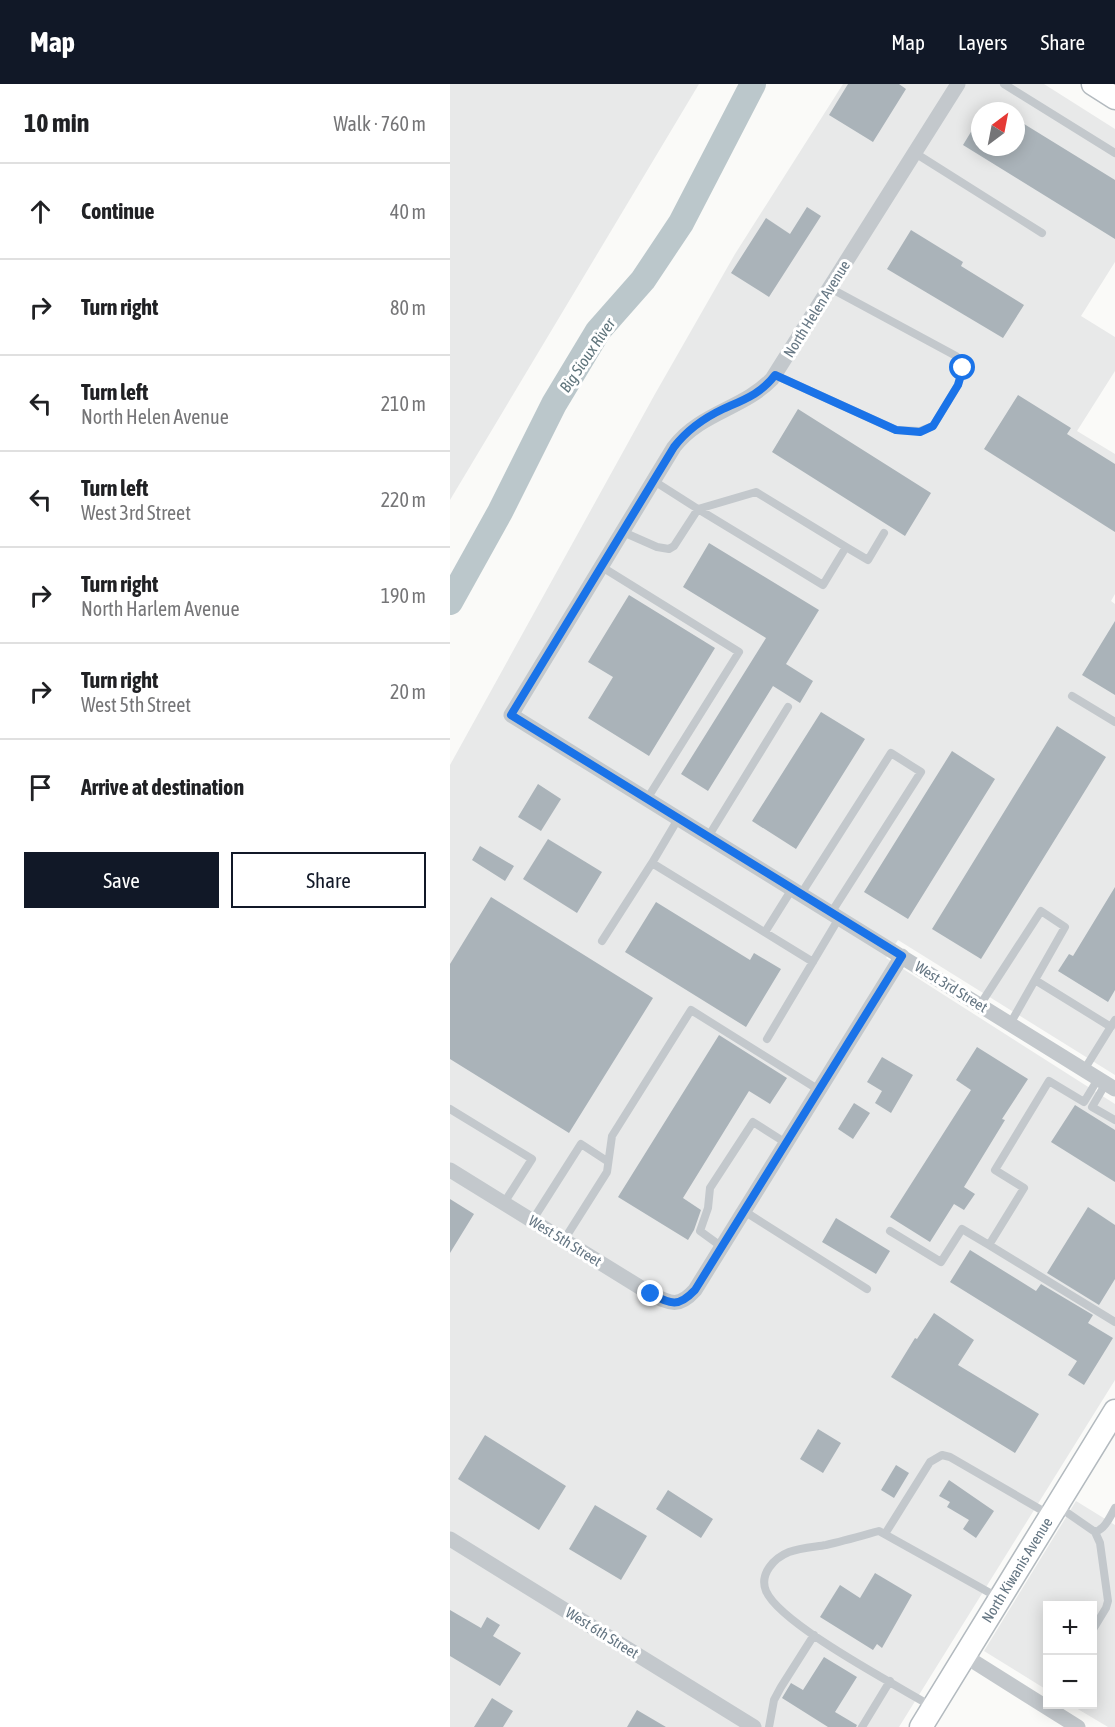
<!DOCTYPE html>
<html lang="en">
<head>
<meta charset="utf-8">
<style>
	:root { --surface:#fff; --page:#f6f6f6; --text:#202124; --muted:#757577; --line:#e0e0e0; --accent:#111827 }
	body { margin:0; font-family:"Asap Condensed",sans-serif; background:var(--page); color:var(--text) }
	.controls { position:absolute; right:18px; bottom:18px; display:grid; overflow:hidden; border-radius:0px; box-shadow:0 3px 15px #0003 }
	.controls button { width:54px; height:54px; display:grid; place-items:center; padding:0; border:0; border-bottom:2px solid var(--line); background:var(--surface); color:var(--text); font:30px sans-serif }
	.compass { position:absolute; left:521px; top:18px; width:54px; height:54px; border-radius:50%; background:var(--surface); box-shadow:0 3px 15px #0003; rotate:32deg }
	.stop { position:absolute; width:18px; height:18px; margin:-14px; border:4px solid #1a73e8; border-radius:50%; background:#fff }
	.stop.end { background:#1a73e8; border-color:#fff; box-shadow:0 2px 6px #0008 }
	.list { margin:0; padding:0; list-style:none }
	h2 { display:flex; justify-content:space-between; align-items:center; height:78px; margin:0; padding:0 24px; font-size:26px }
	h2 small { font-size:20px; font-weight:400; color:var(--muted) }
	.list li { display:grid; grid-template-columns:39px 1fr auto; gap:18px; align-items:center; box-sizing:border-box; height:96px; padding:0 24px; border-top:2px solid var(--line) }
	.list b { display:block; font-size:22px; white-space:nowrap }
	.list p { margin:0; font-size:20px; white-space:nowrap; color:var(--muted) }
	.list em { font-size:20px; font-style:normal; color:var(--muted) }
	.actions { display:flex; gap:12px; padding:18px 24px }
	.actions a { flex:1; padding:14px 0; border:2px solid var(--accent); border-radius:0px; text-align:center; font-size:21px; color:var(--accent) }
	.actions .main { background:var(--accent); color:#fff }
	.icon { flex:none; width:33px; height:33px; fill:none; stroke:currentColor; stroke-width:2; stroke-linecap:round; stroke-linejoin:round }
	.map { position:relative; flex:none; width:665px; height:1643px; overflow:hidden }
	header { display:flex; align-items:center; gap:36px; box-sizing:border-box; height:84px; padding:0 30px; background:var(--accent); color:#fff }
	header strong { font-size:28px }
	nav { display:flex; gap:33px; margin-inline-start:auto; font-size:21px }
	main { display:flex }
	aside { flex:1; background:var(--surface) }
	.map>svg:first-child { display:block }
	.built { fill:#e8e9e9; fill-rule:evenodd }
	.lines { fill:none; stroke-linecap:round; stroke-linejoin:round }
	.river { stroke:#bbc7cb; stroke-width:26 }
	.building { fill:#aab3b9 }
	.secondary-casing { stroke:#b3babf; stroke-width:25 }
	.lane { stroke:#c3c8cc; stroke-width:8 }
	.street { stroke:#c3c8cc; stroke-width:15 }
	.secondary { stroke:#fff; stroke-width:22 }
	.route { stroke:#1a73e8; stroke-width:8 }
	.labels { text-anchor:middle; stroke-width:6; stroke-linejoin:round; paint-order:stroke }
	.street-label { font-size:15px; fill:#657683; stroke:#fff }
	.water-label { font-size:16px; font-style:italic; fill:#60757c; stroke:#fff }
</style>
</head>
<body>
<header>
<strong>Map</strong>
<nav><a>Map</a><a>Layers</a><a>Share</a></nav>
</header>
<main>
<aside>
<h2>10 min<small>Walk · 760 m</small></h2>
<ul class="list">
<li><svg class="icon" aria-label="ahead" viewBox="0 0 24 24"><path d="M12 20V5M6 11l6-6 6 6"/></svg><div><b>Continue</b></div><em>40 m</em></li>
<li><svg class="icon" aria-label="right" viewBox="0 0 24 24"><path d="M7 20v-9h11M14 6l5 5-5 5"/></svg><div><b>Turn right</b></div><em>80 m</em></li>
<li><svg class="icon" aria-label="left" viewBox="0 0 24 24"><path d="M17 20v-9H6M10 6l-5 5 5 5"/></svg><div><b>Turn left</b><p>North Helen Avenue</p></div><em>210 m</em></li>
<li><svg class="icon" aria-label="left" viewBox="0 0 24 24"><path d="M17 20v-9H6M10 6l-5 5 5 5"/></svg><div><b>Turn left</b><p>West 3rd Street</p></div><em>220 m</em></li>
<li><svg class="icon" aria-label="right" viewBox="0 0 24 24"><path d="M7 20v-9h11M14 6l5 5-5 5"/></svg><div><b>Turn right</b><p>North Harlem Avenue</p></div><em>190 m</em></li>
<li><svg class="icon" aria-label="right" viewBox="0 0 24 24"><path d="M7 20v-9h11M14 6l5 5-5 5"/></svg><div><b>Turn right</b><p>West 5th Street</p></div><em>20 m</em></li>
<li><svg class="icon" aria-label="arrive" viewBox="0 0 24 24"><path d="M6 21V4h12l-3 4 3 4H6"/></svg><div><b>Arrive at destination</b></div></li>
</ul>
<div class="actions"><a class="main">Save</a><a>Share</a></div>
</aside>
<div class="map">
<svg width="665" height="1643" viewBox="0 0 665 1643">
	<rect width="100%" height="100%" fill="#fafaf8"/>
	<path class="built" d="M0 0H249L0 416Z
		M393 0H594L665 45V178L631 232 665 253V287L627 347 665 370V510L661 517 665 520V991L448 856 436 874 665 1020V1296L449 1643H0V681L205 310 285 170ZM530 27H566V63H530Z
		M626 1417 665 1441V1643H658L621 1621 642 1620V1522H598L597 1606 534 1567Z"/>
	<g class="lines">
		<path class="river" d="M0 518 50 428 104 320 148 247 193 196 231 139 303 0"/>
	</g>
	<path class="building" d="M398 0H449L456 5 423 58 379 31Z
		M530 33V63H566V35L665 96V155L513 61Z
		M357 123 371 132 319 213 281 189 316 134 340 150Z
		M461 146 513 178 511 182 574 221 553 254 437 185Z
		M568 311 621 344 617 350 665 380V448L534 365Z
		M348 325 481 409 455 452 322 368Z
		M259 459 369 526 336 580 363 597 350 619 323 602 258 707 231 690 316 554 233 503Z
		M179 511 265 564 199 672 138 634 163 593 138 578Z
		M665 537V611L632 591Z
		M371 628 415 655 346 765 302 737Z
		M607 642 656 673 531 875 482 845Z
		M502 667 545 695 458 835 414 808Z
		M88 700 111 715 91 747 68 733Z
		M98 755 152 788 127 829 73 795Z
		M30 762 64 782 55 797 22 776Z
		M665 803V906L658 918 608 887 619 870 623 872Z
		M41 813 203 914 119 1049 0 975V880Z
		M206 818 300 876 304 869 331 885 296 943 175 868Z
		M269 951 337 994 320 1020 299 1007 233 1114 251 1126 244 1146 238 1156 168 1113Z
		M527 963 578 995 552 1035 555 1036 514 1103 525 1110 514 1126 504 1120 480 1158 440 1133 521 1006 506 996Z
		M432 973 463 991 441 1029 425 1019 432 1007 417 998Z
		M404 1019 420 1029 403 1055 388 1045Z
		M625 1021 665 1046V1098L601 1058Z
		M0 1115 24 1130 0 1169Z
		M638 1123 665 1141V1195L649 1221 597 1189Z
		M386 1134 440 1167 426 1190 372 1158Z
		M520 1166 586 1207 591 1200 643 1231 638 1239 663 1254 634 1301 618 1291 627 1277 500 1198Z
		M484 1229 524 1256 508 1281 589 1330 565 1369 441 1293 465 1254 467 1255Z
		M368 1345 391 1359 373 1389 350 1375Z
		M35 1351 116 1402 89 1446 8 1395Z
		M446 1381 459 1389 444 1414 431 1406Z
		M499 1396 544 1427 526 1454 513 1445 519 1436 497 1423 500 1418 489 1412Z
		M218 1406 263 1435 251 1454 206 1425Z
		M145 1421 197 1452 171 1496 119 1465Z
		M425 1489 462 1511 432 1564 427 1560 423 1566 370 1533 390 1501 410 1514Z
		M0 1526 31 1544 37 1533 50 1541 43 1552 71 1569 50 1602 0 1572Z
		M374 1573 407 1593 385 1628 407 1641 406 1643H378L332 1614 341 1599 353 1606Z
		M42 1614 63 1627 53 1643H24Z
		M187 1626 216 1643H177Z"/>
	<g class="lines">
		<defs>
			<g id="secondary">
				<path d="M643 0 665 14"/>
				<path id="s1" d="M471 1643 665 1327"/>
			</g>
		</defs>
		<use href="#secondary" class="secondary-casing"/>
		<path class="lane" d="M554 0 665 69
			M465 69 592 149
			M325 291 446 346 470 347 483 342 508 301 513 283 506 272 380 204
			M306 408 396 463 373 501 248 425Z
			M173 448 207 463 219 465 224 462 248 425 204 397
			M396 463 418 476 434 449
			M152 483 289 568 197 715
			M622 612 665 638
			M228 735 202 779 363 878
			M258 753 338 623
			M351 810 441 669 471 688 381 829
			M315 848 342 805
			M152 857 202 779
			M585 896 661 943
			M530 921 591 827 615 843 560 940
			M317 955 389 834
			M634 986 665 936
			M648 995 634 1018 599 997 545 1086 574 1104 539 1161 665 1238
			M656 999 642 1023 665 1036
			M0 1025 82 1075 54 1119
			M294 1127 417 1205
			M82 1137 131 1060 157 1077
			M440 1147 491 1178 512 1145 539 1161
			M114 1156 157 1088 162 1052 241 926 369 1006
			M272 1163 250 1147 258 1124 260 1104 303 1038 336 1059
			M609 1423 645 1448 650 1459 658 1517 656 1524 642 1547
			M645 1448C655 1445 660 1433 665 1424
			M435 1450 480 1378 492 1371 500 1373 600 1431
			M481 1622C446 1601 330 1540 316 1507 309 1490 324 1474 339 1468 350 1464 364 1463 376 1461 394 1457 411 1452 429 1447L549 1514
			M319 1643 324 1616 331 1603 364 1551
			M412 1643 440 1597"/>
		<path class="street" d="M508 0 322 295C293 325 251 328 224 363L61 631 665 1005
			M0 1086 201 1210C221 1220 229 1224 245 1206L452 872
			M0 1455 304 1643
			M515 1572 628 1643"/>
		<use href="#secondary" class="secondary"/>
	</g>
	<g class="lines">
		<path class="route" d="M201 1210C221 1220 228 1224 245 1206L452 872 61 631 224 363C237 346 254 334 273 325 293 316 311 310 325 291L446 346 470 348 483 342 508 301 513 284"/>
	</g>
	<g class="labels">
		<g class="street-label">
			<text transform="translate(367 225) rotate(-58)" y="5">North Helen Avenue</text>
			<text transform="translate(501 903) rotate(32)" y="5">West 3rd Street</text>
			<text transform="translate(115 1157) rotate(32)" y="5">West 5th Street</text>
			<text dy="5" stroke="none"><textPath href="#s1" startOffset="184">North Kiwanis Avenue</textPath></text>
			<text transform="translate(152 1549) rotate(32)" y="5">West 6th Street</text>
		</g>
		<g class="water-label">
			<text transform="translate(137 271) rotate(-56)" y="6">Big Sioux River</text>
		</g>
	</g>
</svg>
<div class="controls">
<button>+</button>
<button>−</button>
</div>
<svg class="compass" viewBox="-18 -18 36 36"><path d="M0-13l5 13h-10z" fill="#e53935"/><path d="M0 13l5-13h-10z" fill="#757577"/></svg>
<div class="stop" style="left:513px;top:284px"></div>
<div class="stop end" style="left:201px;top:1210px"></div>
</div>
</main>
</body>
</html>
